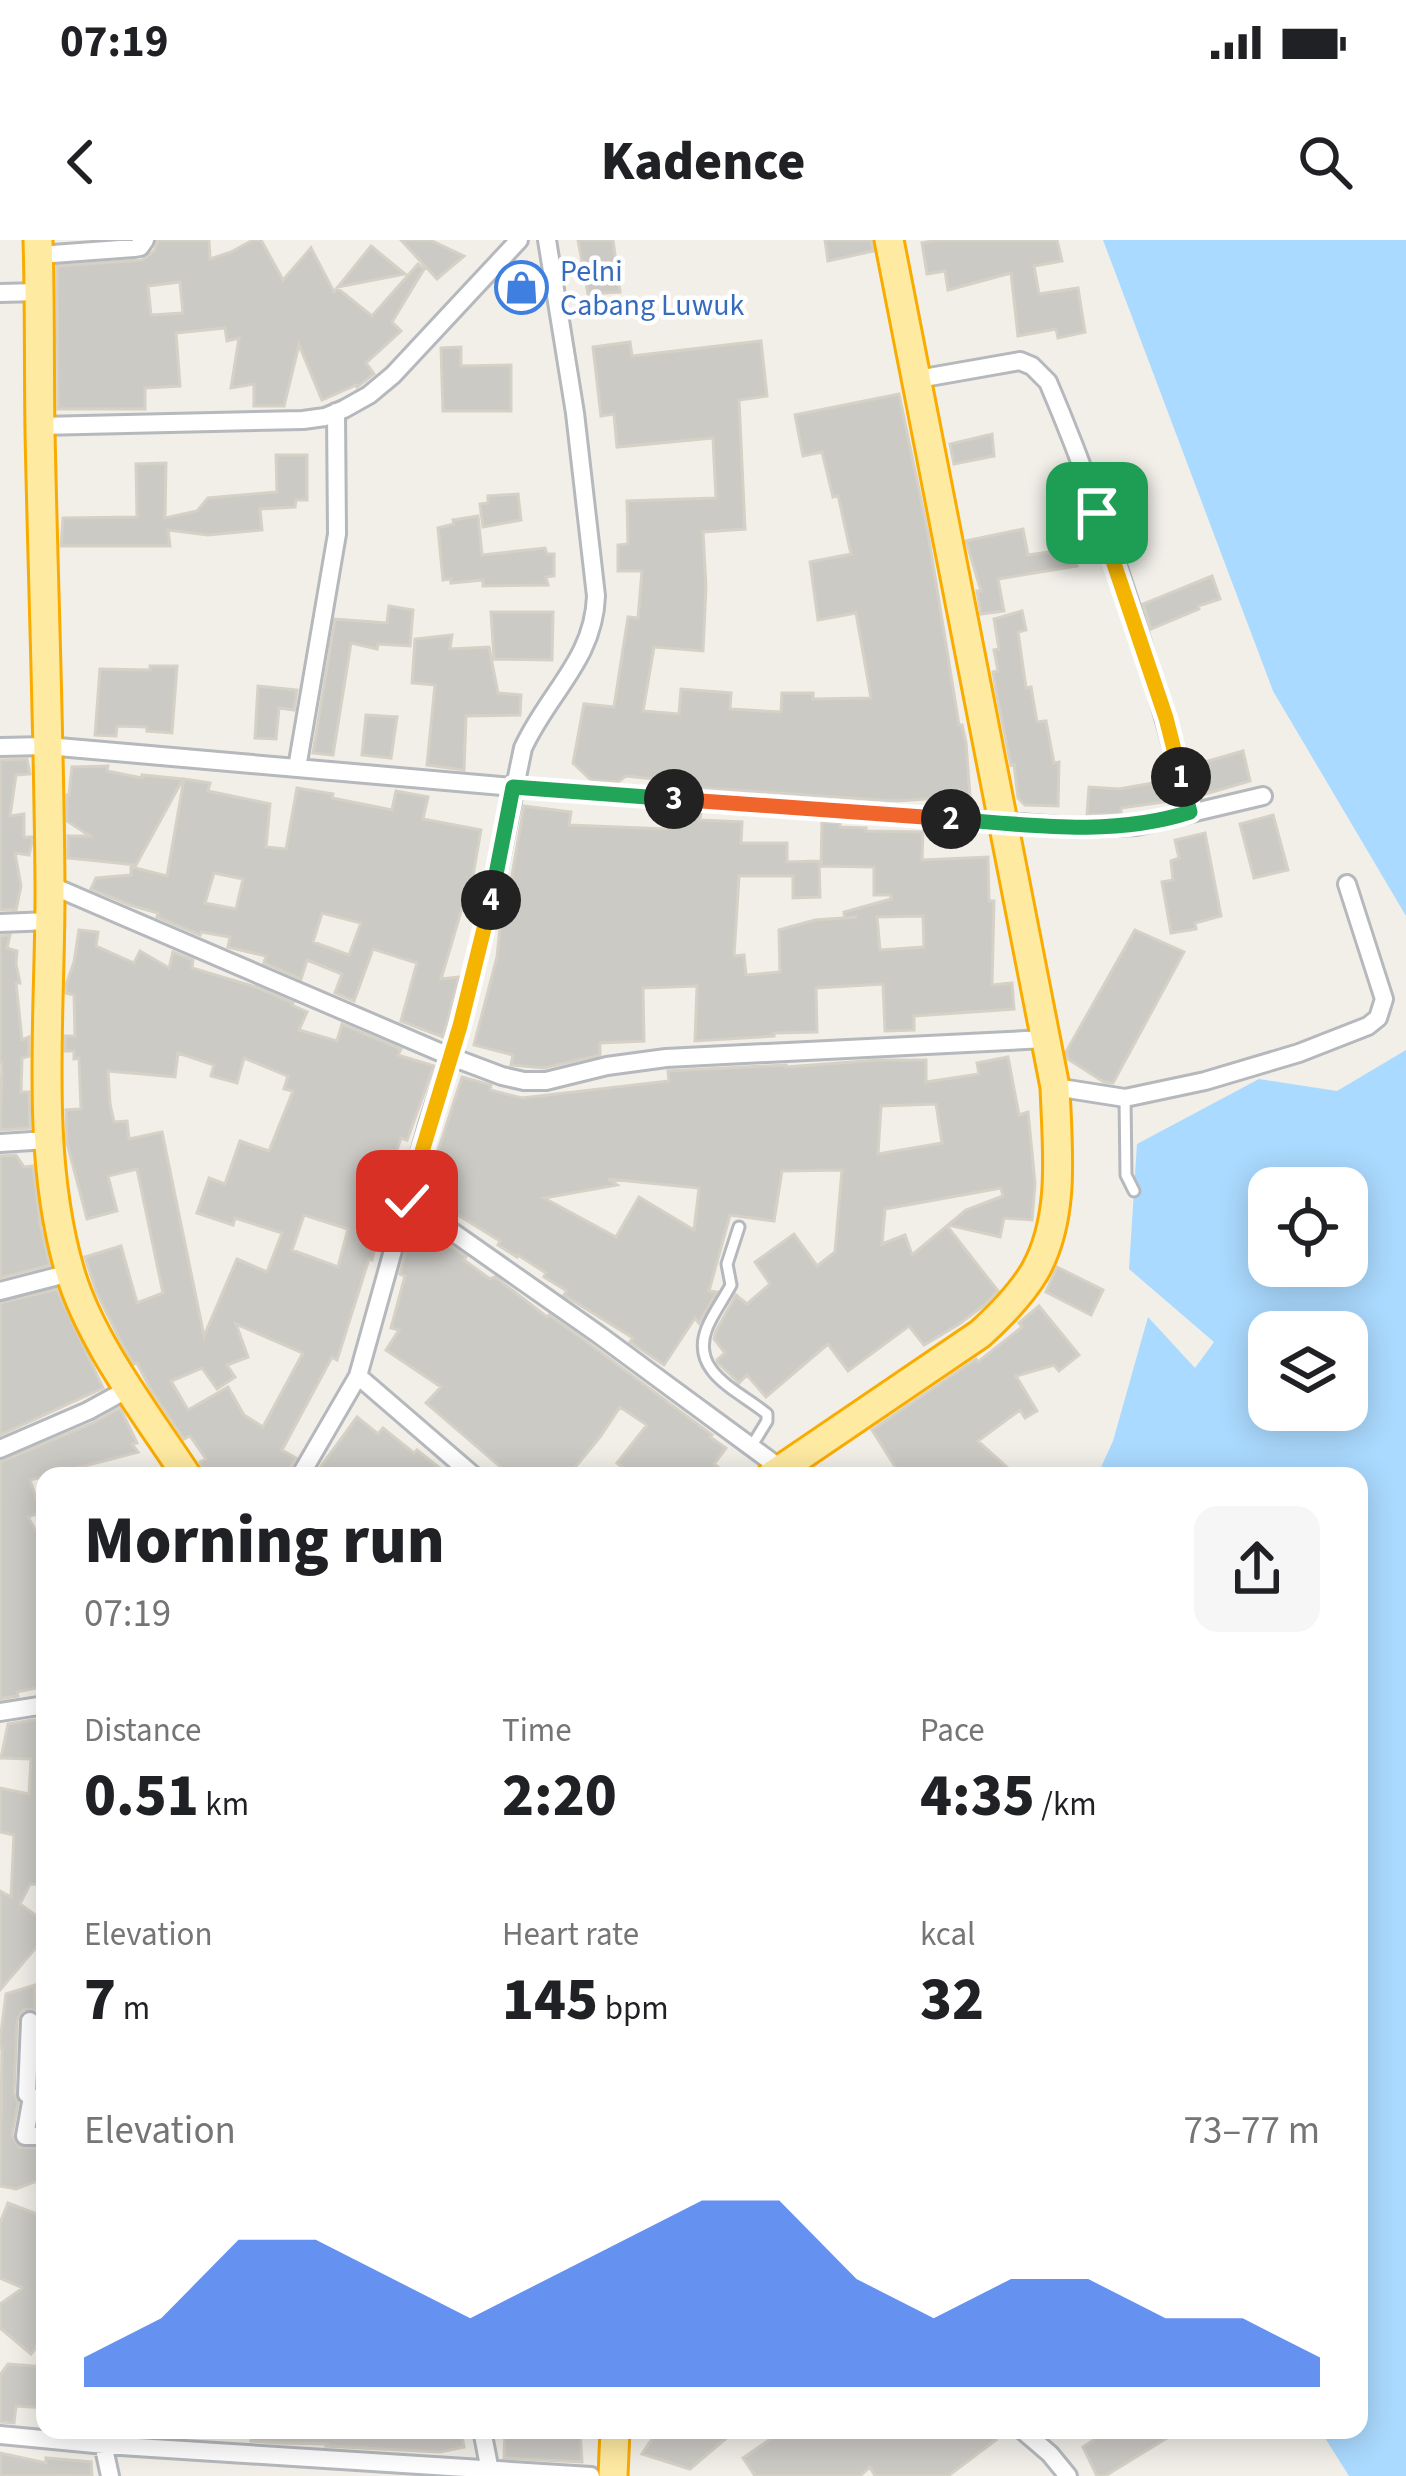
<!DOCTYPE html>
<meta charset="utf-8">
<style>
:root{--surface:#fff;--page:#f6f6f6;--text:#202124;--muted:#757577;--accent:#2563eb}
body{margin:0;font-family:"Source Sans 3",sans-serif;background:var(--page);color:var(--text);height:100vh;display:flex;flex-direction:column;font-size:45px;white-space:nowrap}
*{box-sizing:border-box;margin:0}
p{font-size:39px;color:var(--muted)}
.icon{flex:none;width:66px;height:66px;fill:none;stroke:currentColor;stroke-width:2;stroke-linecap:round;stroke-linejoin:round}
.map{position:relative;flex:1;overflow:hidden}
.side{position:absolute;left:36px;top:1227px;width:1332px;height:972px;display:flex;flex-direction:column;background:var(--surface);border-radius:24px;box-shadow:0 6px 30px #0003}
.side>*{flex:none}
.buttons{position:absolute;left:1248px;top:927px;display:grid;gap:24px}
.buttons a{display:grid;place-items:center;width:120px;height:120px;border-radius:24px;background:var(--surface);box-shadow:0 6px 30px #0003;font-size:60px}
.pin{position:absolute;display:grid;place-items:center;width:102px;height:102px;color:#fff;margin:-51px;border-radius:24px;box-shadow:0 6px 18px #0006}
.km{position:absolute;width:60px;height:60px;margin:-30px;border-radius:50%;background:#222;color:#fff;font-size:33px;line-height:60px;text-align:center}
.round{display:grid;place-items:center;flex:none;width:126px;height:126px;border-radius:24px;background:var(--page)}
.summary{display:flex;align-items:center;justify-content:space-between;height:204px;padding:0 48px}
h1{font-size:66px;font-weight:800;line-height:90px}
.figures{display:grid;grid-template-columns:repeat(3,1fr);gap:18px;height:204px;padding:12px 48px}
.figures div{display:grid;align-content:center}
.figures b{font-size:60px;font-weight:800}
.figures small{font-size:33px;font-weight:400}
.figures p{font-size:33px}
.chart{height:336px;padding:24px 48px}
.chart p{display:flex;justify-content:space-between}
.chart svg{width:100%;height:216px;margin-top:12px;fill:var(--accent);opacity:.7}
.status{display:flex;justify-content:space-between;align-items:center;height:84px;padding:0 60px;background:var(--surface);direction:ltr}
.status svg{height:33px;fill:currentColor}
header{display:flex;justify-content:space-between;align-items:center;height:156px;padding:0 48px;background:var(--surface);font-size:54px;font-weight:800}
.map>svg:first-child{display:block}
</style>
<div class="status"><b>07:19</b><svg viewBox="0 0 49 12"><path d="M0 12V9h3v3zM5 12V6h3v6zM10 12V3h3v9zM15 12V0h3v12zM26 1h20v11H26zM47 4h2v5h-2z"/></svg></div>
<header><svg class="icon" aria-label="back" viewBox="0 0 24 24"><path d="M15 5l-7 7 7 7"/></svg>Kadence<svg class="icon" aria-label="search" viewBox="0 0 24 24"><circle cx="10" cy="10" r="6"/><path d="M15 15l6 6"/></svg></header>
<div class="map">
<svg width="1406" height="2236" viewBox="0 0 1406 2236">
<rect width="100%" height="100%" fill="#f1efe8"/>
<path fill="#aadaff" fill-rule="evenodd" d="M1103 0H1406V676L1273 451Z
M1406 810V2236H1349L1320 2190H1359V1236H1097L1113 1201 1148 1077 1195 1128 1214 1102 1129 1029 1137 904 1259 839 1337 851ZM1269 948H1347V1026H1269ZM1269 1092H1347V1170H1269Z"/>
<path fill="#cccac5" stroke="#d6d1c6" stroke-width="3" fill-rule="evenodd" d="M158 0H209L210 19 231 12 253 0H261L283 40 311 8 334 52 337 48 372 76 418 24 424 29 392 82 401 91 366 123 374 134 357 147 356 145 322 160 299 105 284 166H254V144L231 148 239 98 227 101 225 88 176 93 180 146 145 148V169H58L57 26 142 20 154 11ZM180 42 183 73 151 75 148 46Z
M401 0H430L464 16 437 39Z
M578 0H613L620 52 588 54Z
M825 0H871L873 11 828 21Z
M937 0H1057L1062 21 1034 26 1039 54 1078 48 1085 92 1058 98 1056 89 1018 96 1011 33 948 50 945 31 927 34 922 3Z
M371 6 405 34 338 47Z
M761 101 767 156 739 160 745 289 703 292 706 347 703 411 654 407 643 471 679 474 681 449 731 453 730 469 781 472 782 453H813V459L871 458 856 373 818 380 810 322 851 314 838 255 833 257 822 212 803 216 795 175 899 154 928 293 959 485H962L966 503 970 556 896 561 673 546V541L626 536 618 542 591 540 573 523 584 464 614 467 628 377 638 378 642 331H618V305L628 304 627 261 716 258 713 198 617 207 614 174 601 176 593 107 630 102 632 116Z
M461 107V126L511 125V171H443L441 108Z
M992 194 994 216 954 224 950 204Z
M276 215H307V260H296L295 267 260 269 262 290 208 295 168 290 170 306H61L63 278 137 277 136 224 166 223 165 278 197 271 208 258 277 252Z
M518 254 521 280 483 287 480 264 488 263V256Z
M478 276 482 315 545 308 547 314H554V336L546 337 548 345 483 346V340L451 343V339L443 340 438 288 454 284 453 280Z
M1023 289 1028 315 1076 308 1077 326 998 339 1004 371 981 374 977 351H981L966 301Z
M1212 336 1220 359 1198 366 1199 369 1151 389 1143 364Z
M389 366 413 370 410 406 378 404 377 409 351 403 333 515 313 513 335 379 387 383Z
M1022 371 1026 390 1018 392 1026 448 1031 447 1037 482 1046 481 1054 523 1059 522 1058 566 1025 565 1018 558 1014 524 1011 525 996 451 993 432 998 431 994 410 999 409 994 379Z
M491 372H553L552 420 494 419Z
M452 395 450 409 489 407 498 453 521 455 520 475 466 476 464 530 427 525 435 445 412 443 415 399Z
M150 426H177L172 493 147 491V487L117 486 116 496 95 495 100 429 150 430Z
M258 446 297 450 294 470 279 468 276 499 255 498Z
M366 475 397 477 391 518 362 515Z
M1243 511 1250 541 1199 556 1191 526Z
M27 519 30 534 16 535 10 576 24 574V597H32V602L29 615 15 613 21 646 16 670H0V520Z
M108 526 107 531 142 538V535L183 539 136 625 68 618V596H90L67 581V555H69L72 527Z
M184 539 210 543 208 551 270 564 266 607 286 609 297 548 333 554 332 558 392 570 396 551 428 557 423 579 481 590 469 658H465L441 739 459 737 443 797 401 781 417 723 373 709 354 761 335 753 342 734 307 720 301 739 264 723 266 716 228 707 230 697 201 692 200 695 157 677 158 673 130 665 91 649 96 638 131 635V627L167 636ZM214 633 243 639 236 669 205 663ZM322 673 361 683 349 715 313 702Z
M1164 541V562L1121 568V574L1087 575 1089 547 1119 549Z
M524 566 571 572 569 585 666 589 668 573 671 571 701 573 700 580 742 582 741 603H787V622L819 621 820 657 793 658V636H739L734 716 744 715 746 735 780 732 779 690 815 680 857 677 845 678 844 672 891 659V655H874V627L821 626 822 582 840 583V587L866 588V591L923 592 922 620 988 617 989 661H994L992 745 1012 743 1014 769 914 776V790L885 791 883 744 816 748 817 792 774 793V796L695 801 697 746 643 748 644 801 600 803V815L544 828 511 825 513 815 474 805 497 717 501 678 503 670H506ZM923 676 924 707 880 710 877 677Z
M1273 575 1288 630 1254 638 1240 584Z
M1205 593 1221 676 1195 683 1196 689 1171 693 1162 642 1173 640 1171 621 1179 618 1175 600Z
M79 690 98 692 96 706 134 723 140 711 169 728 173 712 193 720 192 728 256 747 293 763 292 765 307 772 299 790 337 801 342 784 401 809 398 815 434 826 407 900 401 898 388 937 390 938 373 999 377 1000 372 1020 369 1019 337 1120 332 1117 282 1210 296 1218 285 1236H205L200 1222 206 1219 190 1196 184 1199 151 1150 137 1123 134 1124 121 1102 96 1051 85 1017 121 1006 137 1063 163 1053 137 929 108 936 117 971 87 979 67 903 66 870 81 869 79 818 74 819V811H65V796H75L74 755 66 753V745L74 722ZM178 813 214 825 211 836 237 843 244 818 288 836 284 849 293 851 269 911 240 901 225 944 209 938 197 973 233 985 235 978 282 993 267 1032 237 1019 204 1096 162 892 129 899 127 881 114 882 110 864 108 831 175 837ZM304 975 348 989 338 1027 292 1010ZM236 1084 303 1113 263 1187 244 1175 228 1147 188 1170 171 1141 202 1128 217 1149 235 1137 227 1125 248 1117Z
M1135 690 1184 712 1113 843 1104 842 1068 819 1066 812Z
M10 695 7 708 17 711 16 724 20 743H16L22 800 29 797V816L22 818 21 852H29L30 888 0 890 2 823H0V696Z
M1008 817 1019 875 1028 872 1035 943 1032 980 1004 978 1000 997 948 985 966 970 1003 956 1001 948 885 969 882 1004 905 995 912 1015 947 986 998 1051 983 1066 959 1084 924 1105 909 1086 848 1131 828 1104 766 1157 747 1135 739 1143 718 1123 717 1120 725 1113 714 1099 716 1091 736 1055 747 1064 770 1044 755 1022 794 994 817 1026 835 1012 842 930 782 931 774 981 730 975 709 1051 717 1052 699 1083 695 1078 664 1125 630 1102 633 1098 564 1055 567 1051 544 1037 546 1033 518 1015 517 1017 498 1005 500 1001 424 954 462 837 491 845 490 850 522 858 669 841 668 831 786 825V827L879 820H926V842L979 834 977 823ZM936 864 942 903 878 914 881 866ZM608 939 699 948 694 990 639 957 616 997 544 958 617 945Z
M16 915 24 927 33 926 41 988 50 1025 0 1038V916Z
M417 982 466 1017 464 1020 490 1039 495 1037 547 1077 549 1075 587 1102 712 1195 710 1197 726 1208 714 1224 730 1236H633L617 1223 647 1185 620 1167 600 1197 568 1236H511L426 1163 441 1147 386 1110 399 1090 391 1088 405 1036 400 1034 412 989Z
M1057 1027 1103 1050 1091 1075 1046 1052Z
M57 1049 103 1148 0 1195V1063Z
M1039 1066 1079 1115 1059 1131 1054 1125 1016 1136 1037 1171 1025 1178 1020 1170 978 1201 1017 1236H901L872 1190 976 1119 978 1122 1022 1087 1019 1083Z
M120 1168 137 1203 132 1204 138 1212 30 1240 41 1272 28 1277 45 1307V1446L17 1452 18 1456 0 1459V1222L93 1183Z
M357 1177 378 1194 383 1188 414 1213 417 1210 450 1236H330L319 1229Z
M45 1478V1645L30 1644 20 1664 45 1682V1697L0 1750V1651L11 1657 14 1595 0 1592V1548L29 1554 31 1519 1 1518 8 1484Z
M35 1745V1769L23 1770 17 1780 14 1853 18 1863 12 1895 19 1907 45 1909V1938L16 1949 0 1946 2 1808H0V1801L6 1754Z
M8 1963 45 1977V2095L31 2114 0 2088V2064L23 2048 0 2038V1983Z
M8 2124 45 2127V2168L16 2166 14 2183 0 2182V2135Z
M252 2190H415L438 2194 461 2190 464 2207 440 2212 326 2206 327 2204 281 2203 251 2201Z
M505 2190H580L582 2222 504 2218Z
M658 2190H736L690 2229 642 2214Z
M771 2190H983L996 2200 948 2236H875L870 2227 860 2236H755L743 2218 775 2196Z
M1109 2190H1180L1105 2236H1097L1083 2207Z
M0 2213 46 2223V2218L91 2222 92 2236H0Z"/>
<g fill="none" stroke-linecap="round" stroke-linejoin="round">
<defs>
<path id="service" d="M1125 858 1126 935 1134 951
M739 987 727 1024 731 1045C723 1060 713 1073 707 1088 689 1133 740 1151 767 1174V1181L751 1207"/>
<path id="minor" d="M39 15 134 8 140 7 145 0
M0 53 39 52
M918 139 1020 121 1032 126 1048 142C1107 280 1152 427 1190 572
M40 186 303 180 325 177 344 169 369 155 393 135 519 0
M0 507 47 506 513 547 1089 588 1136 586 1263 556
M297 528 337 294 336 172
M50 645 449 816 502 836 524 841H546L607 826 666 818 1046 799
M0 683 50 681
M1055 847 1125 858 1205 841 1299 813 1368 786 1378 778 1384 759 1347 644
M0 903 48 900
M407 960 598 1094 780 1228
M0 1051 70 1033
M358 1136 474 1236
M0 1209 88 1171 130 1148
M300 1236 358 1136 428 885 460 786 489 672 523 508C548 453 594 419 596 356L575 173 547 0
M0 1472 45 1465
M30 1781 27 1854 32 1857 25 1896H45
M100 2190 110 2236
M482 2190 490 2231
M1022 2190 1050 2214 1068 2236
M0 2195 105 2205 591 2236"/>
<path id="trunk" d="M38 0C40 63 39 127 40 191 43 342 49 493 50 644 51 770 34 910 70 1032 90 1101 147 1175 187 1236
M771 1236 980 1094C1001 1075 1021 1055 1035 1031 1066 976 1057 906 1055 847L889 0
M613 2236 615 2190"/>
</defs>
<use href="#service" stroke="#b5b8bc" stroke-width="15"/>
<use href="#minor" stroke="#b5b8bc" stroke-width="22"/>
<use href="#trunk" stroke="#f9ab00" stroke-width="33"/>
<use href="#service" stroke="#fff" stroke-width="9"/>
<use href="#minor" stroke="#fff" stroke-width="16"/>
<use href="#trunk" stroke="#feeaa1" stroke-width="27"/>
</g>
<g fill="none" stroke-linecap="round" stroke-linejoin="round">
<defs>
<path id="split-1" d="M1097 273 1166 478 1181 537"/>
<path id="split-2" d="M951 579C1030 585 1113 597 1190 572L1181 537"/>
<path id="split-3" d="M674 559 951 579"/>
<path id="split-4" d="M491 660 513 547 674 559"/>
<path id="split-5" d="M407 961 460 786 491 660"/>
</defs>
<use href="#split-1" stroke="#fff" stroke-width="24"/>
<use href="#split-2" stroke="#fff" stroke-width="24"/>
<use href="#split-3" stroke="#fff" stroke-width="24"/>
<use href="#split-4" stroke="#fff" stroke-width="24"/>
<use href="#split-5" stroke="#fff" stroke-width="24"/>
<use href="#split-1" stroke="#f5b400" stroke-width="15"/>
<use href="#split-2" stroke="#22a559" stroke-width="15"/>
<use href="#split-3" stroke="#f0652b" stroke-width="15"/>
<use href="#split-4" stroke="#22a559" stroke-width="15"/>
<use href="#split-5" stroke="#f5b400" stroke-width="15"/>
</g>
<defs>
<symbol id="shop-ring" viewBox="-11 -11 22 22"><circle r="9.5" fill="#fff" stroke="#3f7fe0" stroke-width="1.5"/><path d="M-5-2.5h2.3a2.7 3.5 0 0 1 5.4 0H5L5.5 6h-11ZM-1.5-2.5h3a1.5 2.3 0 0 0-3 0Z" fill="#3f7fe0"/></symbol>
</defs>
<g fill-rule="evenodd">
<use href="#shop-ring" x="492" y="18" width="59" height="59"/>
</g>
<g text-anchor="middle" stroke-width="9" stroke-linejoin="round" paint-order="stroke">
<g font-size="30" fill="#366cbe" stroke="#fff" text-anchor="start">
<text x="560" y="41">Pelni<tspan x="560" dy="34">Cabang Luwuk</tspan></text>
</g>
</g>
</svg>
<div class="buttons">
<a><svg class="icon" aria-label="locate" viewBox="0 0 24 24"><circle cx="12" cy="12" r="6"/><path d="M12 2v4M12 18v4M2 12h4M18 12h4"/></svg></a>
<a><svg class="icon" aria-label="layers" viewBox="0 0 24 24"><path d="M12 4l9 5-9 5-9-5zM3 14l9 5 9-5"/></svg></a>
</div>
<div class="pin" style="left:1097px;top:273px;background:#1e9e55"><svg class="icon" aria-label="arrive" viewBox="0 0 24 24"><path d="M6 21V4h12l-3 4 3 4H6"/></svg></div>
<div class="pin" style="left:407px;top:961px;background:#d93025"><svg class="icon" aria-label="check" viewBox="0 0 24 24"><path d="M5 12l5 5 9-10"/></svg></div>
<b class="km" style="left:1181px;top:537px">1</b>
<b class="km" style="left:951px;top:579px">2</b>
<b class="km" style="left:674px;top:559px">3</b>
<b class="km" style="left:491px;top:660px">4</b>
<section class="side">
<div class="summary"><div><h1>Morning run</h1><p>07:19</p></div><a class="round"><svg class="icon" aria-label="share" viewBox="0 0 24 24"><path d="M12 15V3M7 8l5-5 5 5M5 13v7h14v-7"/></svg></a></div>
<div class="figures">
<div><p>Distance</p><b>0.51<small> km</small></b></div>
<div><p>Time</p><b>2:20</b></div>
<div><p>Pace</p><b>4:35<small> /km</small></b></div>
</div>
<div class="figures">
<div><p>Elevation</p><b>7<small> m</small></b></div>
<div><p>Heart rate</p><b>145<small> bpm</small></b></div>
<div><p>kcal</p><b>32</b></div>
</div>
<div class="chart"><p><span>Elevation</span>73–77 m</p>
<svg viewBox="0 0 160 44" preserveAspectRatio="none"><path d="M0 44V38L10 30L20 14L30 14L40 22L50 30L60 22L70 14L80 6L90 6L100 22L110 30L120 22L130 22L140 30L150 30L160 38V44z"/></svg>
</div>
</section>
</div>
